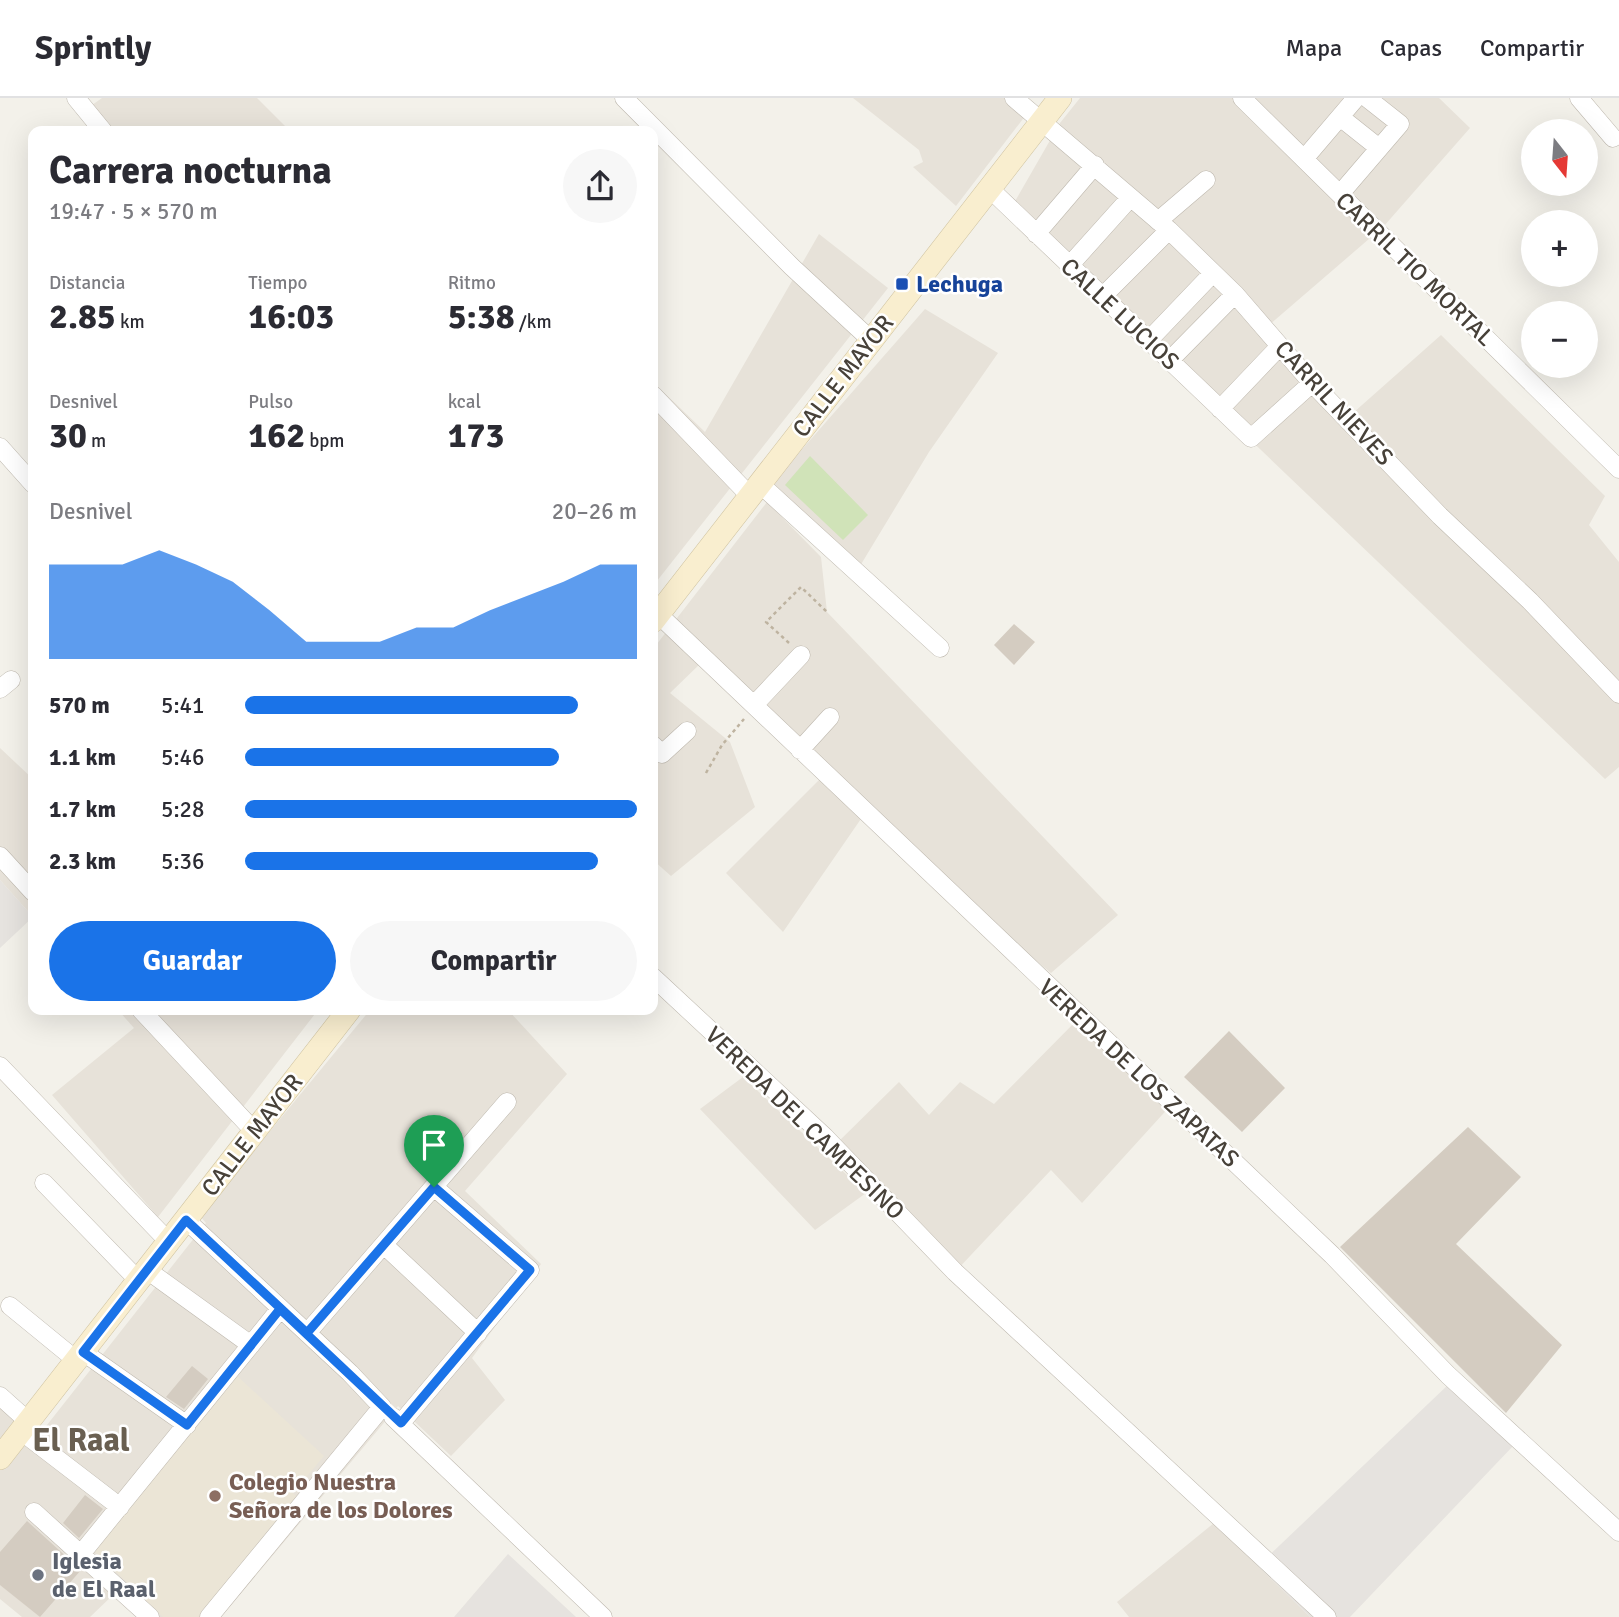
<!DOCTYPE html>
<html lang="es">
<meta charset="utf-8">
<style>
:root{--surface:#fff;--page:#f7f7f7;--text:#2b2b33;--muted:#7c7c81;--line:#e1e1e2;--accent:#1a73e8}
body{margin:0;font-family:Signika,sans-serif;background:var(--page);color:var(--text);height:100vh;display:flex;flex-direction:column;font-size:26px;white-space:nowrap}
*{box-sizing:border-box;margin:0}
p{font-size:23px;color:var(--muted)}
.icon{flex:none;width:38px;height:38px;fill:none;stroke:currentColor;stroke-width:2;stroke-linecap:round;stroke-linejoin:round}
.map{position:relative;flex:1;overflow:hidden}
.details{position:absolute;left:28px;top:28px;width:630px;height:889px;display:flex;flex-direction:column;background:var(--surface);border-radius:14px;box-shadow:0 7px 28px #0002}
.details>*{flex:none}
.needle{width:46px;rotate:163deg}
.fabs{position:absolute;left:1521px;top:21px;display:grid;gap:14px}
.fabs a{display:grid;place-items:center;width:77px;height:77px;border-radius:50%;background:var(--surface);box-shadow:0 7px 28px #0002;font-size:35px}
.pin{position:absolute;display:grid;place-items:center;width:60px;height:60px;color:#fff;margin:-72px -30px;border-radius:50% 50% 50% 0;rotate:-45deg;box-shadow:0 0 7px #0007}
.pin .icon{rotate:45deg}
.round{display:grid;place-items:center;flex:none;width:74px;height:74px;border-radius:37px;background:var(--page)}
.overview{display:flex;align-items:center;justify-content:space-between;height:119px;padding:0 21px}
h1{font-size:38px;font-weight:700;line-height:52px}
.figures{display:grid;grid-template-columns:repeat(3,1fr);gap:10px;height:119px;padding:7px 21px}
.figures div{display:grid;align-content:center}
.figures b{font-size:35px;font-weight:700}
.figures small{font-size:19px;font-weight:400}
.figures p{font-size:19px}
.chart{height:196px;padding:14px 21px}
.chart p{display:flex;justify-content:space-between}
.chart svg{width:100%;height:126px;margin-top:7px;fill:var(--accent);opacity:.7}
.action{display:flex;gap:14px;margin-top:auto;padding:14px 21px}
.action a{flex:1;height:80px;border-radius:42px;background:var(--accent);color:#fff;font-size:28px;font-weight:700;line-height:80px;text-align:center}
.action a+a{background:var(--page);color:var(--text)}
ul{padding:0 21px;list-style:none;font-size:23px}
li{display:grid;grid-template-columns:112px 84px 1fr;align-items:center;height:52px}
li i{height:18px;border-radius:9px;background:var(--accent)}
header{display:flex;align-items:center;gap:42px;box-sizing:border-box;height:98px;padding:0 35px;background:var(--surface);border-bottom:2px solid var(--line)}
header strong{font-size:33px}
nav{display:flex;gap:38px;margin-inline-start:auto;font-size:24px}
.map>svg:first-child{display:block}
</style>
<header>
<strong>Sprintly</strong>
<nav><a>Mapa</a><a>Capas</a><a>Compartir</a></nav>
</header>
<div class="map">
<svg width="1619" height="1519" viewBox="0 0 1619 1519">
<rect width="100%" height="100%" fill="#f3f1ea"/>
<path fill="#e7e2d9" d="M102 0H257L290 33H103L85 12Z
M853 0H1014L1029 13 956 108 913 69 923 64 919 52Z
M1080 0H1439L1470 30 1384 128 1268 228 1353 315 1441 237 1605 398 1589 427 1619 464V669L1605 681 1010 112 1060 25Z
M819 136 888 190 653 488V284L705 334Z
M925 211 998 255 929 354 860 468 769 389Z
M767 404 821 459 827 514 1118 817 1051 875 905 754 865 715 783 834 726 775 825 676 702 564 670 595 730 644 755 709 671 778 653 762V551Z
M0 650 33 681V819L0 782Z
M118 912H318L158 1119 52 997 134 930Z
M370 912H508L567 976 465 1093 541 1166 472 1260 505 1302 451 1358 398 1308 221 1519H138L115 1495 90 1519H22L0 1501V1308L36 1341 206 1125 200 1118Z
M1080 919 1172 1006 1082 1105 1051 1072 955 1174 834 1048 899 984 929 1017 960 984 994 1006Z
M743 979 866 1095 815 1132 700 1011Z
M1214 1425 1310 1519H1129L1117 1504Z"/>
<path fill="#e6e3df" d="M0 782 33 819 0 850Z
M1450 1285 1514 1347 1350 1519H1310L1258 1468Z
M508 1456 576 1519H454Z"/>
<path fill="#ebe5d6" d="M236 1277 324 1358 293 1395 298 1400 200 1519H163L91 1450Z"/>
<path fill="#d0e3b8" d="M810 358 868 417 843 442 785 387Z"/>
<path fill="#d4ccc1" d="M1014 526 1035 544 1014 567 994 547Z
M1229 933 1285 990 1242 1034 1184 979Z
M1468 1029 1521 1079 1456 1146 1562 1247 1506 1315 1340 1149Z
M192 1268 208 1281 184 1311 166 1299Z
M85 1397 103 1411 79 1440 63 1425Z
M27 1423 81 1472 40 1519 0 1487V1454Z"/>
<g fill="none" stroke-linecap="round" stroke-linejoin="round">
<defs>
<path id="street" d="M76 0 103 33
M624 0 792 169 871 242
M1014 0 1169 132 1235 196 1312 285 1440 418 1530 503 1619 596
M1242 0 1619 371
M1579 0 1613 40
M1340 19 1379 50
M1304 61 1356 0
M990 91 1251 340 1312 285
M1340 96 1400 26 1367 0
M1158 123 1206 82
M1036 136 1095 67
M1069 168 1130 100
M1102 199 1169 132
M1148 243 1213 175
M1169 263 1235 196
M653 297 750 398
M1220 311 1280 248
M0 349 33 386
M760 386 940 550
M658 516 1332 1157 1448 1277 1619 1434
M0 591 11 582
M754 607 801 557
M653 647 662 656 687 633
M800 652 830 619
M0 758 33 794
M653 879 825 1039 955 1174 1327 1519
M141 912 255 1034
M0 968 169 1144
M44 1085 139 1183
M186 1122 350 1275 382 1309 209 1519
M384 1147 478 1235
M147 1172 251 1247
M10 1208 76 1262
M307 1235 507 1004
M83 1254 187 1327
M0 1298 29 1324
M393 1319 603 1519
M401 1325 530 1172 434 1089
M21 1333 120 1409
M34 1414 150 1519
M81 1456 280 1211"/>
<path id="secondary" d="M653 523 1060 0
M0 1360 349 912"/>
</defs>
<use href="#street" stroke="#beb8ae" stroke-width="19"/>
<use href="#secondary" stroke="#cec19f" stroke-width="24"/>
<path stroke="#beb3a0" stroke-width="2.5" stroke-dasharray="3.5 3.5" stroke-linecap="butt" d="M789 545 766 524 801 489 827 514
M706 675 722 647 744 621"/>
<use href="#street" stroke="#fff" stroke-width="18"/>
<use href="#secondary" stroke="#f9eecf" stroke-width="23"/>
</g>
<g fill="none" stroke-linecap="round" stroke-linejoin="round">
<defs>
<path id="route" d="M434 1089 307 1235 186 1122 83 1254 187 1327 280 1211 401 1325 530 1172 434 1089"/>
</defs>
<use href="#route" stroke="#fff" stroke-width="14"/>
<use href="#route" stroke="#1a73e8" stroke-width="9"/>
</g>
<rect fill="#1a4fb4" stroke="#fff" stroke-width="2.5" x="895" y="179" width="14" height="14" rx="3.5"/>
<circle fill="#8d6e63" stroke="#fff" stroke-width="2.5" cx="215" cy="1398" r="7"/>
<circle fill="#6b7280" stroke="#fff" stroke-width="2.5" cx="38" cy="1477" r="7"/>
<g text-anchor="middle" stroke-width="5" stroke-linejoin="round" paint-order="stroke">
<g font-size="24" fill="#474139" stroke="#fff">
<text transform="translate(1415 171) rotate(44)" y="8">CARRIL TIO MORTAL</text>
<text transform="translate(1120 216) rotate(43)" y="8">CALLE LUCIOS</text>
<text transform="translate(843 278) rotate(-52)" y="8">CALLE MAYOR</text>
<text transform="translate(1334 305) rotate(47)" y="8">CARRIL NIEVES</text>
<text transform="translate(1139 975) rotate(43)" y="8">VEREDA DE LOS ZAPATAS</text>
<text transform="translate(805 1025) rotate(44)" y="8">VEREDA DEL CAMPESINO</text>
<text transform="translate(252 1037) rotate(-52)" y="8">CALLE MAYOR</text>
</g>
<g font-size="24" font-weight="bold" fill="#164399" stroke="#fff" text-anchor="start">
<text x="916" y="194">Lechuga</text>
</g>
<g font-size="24" font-weight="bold" fill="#785e54" stroke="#fff" text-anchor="start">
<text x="229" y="1392">Colegio Nuestra<tspan x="229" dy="28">Señora de los Dolores</tspan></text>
</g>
<g font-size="24" font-weight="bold" fill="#5b616d" stroke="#fff" text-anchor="start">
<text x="52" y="1471">Iglesia<tspan x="52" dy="28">de El Raal</tspan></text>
</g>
<g font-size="32" font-weight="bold" fill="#695f51" stroke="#fff">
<text x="81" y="1353">El Raal</text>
</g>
</g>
</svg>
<div class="fabs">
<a><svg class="needle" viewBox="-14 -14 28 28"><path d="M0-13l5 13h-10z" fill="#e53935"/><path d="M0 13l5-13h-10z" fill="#7c7c81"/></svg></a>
<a>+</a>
<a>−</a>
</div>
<div class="pin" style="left:434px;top:1089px;background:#1e9e55"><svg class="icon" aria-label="arrive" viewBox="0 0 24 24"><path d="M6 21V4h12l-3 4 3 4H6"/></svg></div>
<section class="details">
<div class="overview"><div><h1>Carrera nocturna</h1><p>19:47 · 5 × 570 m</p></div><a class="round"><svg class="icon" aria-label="share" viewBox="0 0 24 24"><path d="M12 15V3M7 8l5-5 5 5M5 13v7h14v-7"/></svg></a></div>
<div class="figures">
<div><p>Distancia</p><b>2.85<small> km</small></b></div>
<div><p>Tiempo</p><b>16:03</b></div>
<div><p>Ritmo</p><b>5:38<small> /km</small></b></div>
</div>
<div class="figures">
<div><p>Desnivel</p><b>30<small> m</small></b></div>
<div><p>Pulso</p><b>162<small> bpm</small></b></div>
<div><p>kcal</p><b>173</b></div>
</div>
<div class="chart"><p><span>Desnivel</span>20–26 m</p>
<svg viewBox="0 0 160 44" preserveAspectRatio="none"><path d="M0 44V11L10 11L20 11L30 6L40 11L50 17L60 27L70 38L80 38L90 38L100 33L110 33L120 27L130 22L140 17L150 11L160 11V44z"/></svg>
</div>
<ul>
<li><b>570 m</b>5:41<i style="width:85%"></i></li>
<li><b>1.1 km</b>5:46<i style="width:80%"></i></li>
<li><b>1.7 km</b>5:28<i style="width:100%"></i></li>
<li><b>2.3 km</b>5:36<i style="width:90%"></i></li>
</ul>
<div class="action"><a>Guardar</a><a>Compartir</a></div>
</section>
</div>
